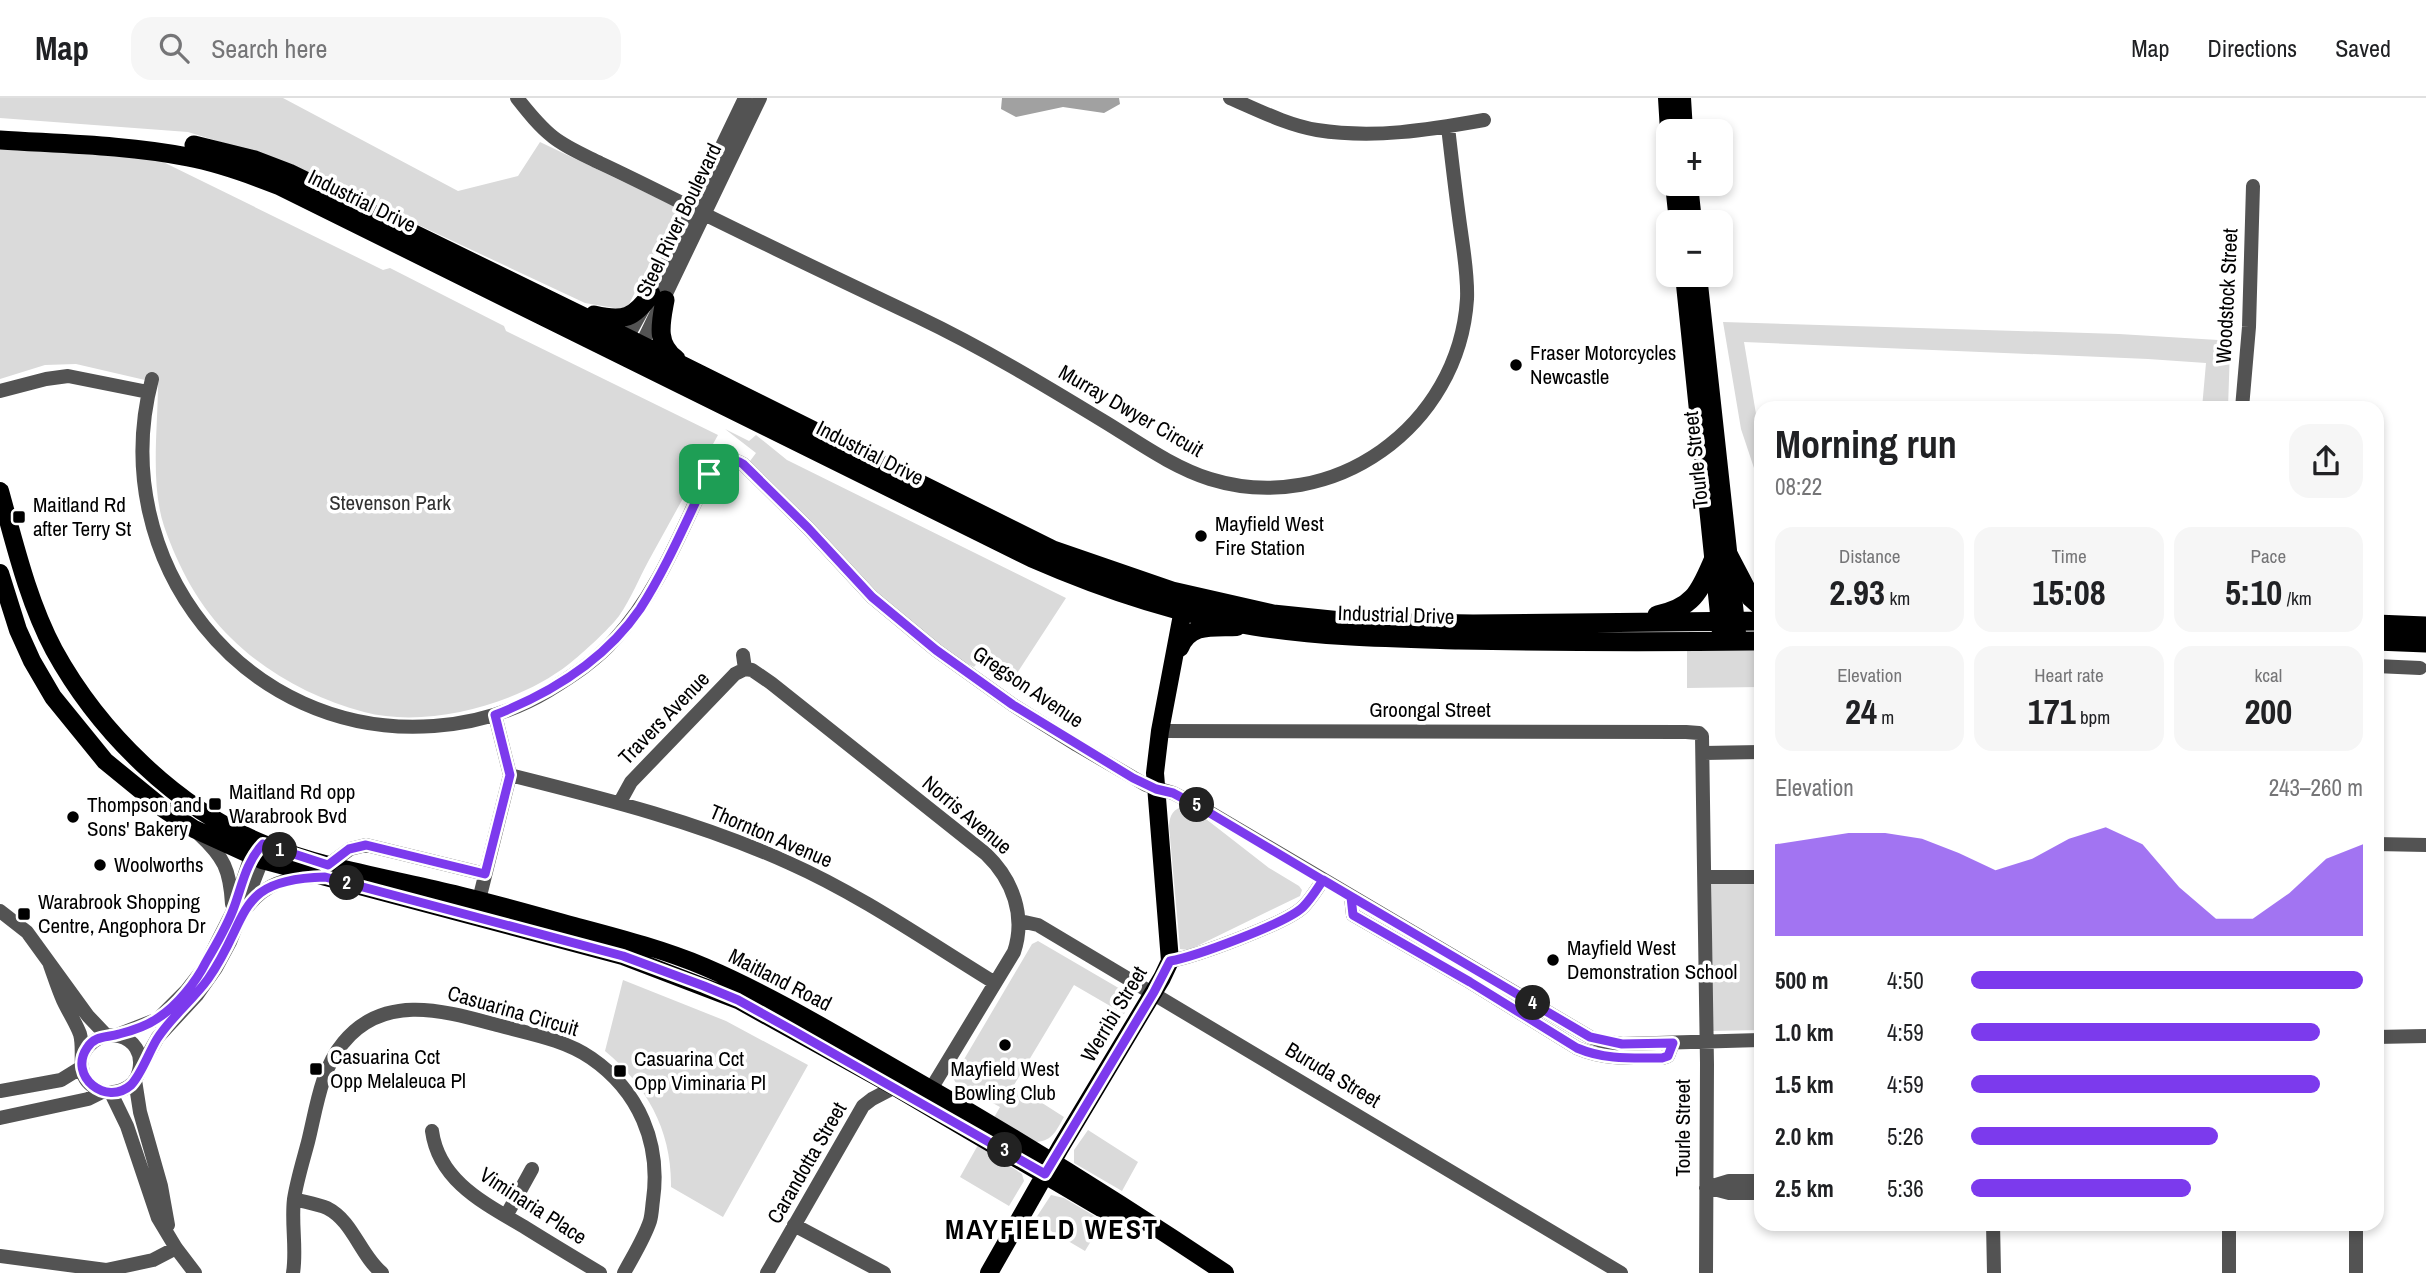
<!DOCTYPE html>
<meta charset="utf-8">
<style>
:root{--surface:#fff;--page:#f6f6f6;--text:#202124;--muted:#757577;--line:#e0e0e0;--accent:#7c3aed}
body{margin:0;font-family:"Archivo Narrow",sans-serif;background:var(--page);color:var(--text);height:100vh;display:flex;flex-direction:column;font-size:26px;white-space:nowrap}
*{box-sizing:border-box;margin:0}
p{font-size:23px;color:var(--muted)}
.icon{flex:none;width:38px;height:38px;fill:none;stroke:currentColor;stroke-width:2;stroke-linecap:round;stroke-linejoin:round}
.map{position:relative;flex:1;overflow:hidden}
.details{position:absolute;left:1754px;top:303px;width:630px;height:830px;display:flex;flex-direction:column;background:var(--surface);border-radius:21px;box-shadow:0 4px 10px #0003}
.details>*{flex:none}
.buttons{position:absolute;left:1656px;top:21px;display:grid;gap:14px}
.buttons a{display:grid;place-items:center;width:77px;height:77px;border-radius:14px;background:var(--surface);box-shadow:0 4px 10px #0003;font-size:35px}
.pin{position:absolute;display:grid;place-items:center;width:60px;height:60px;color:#fff;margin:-30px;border-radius:14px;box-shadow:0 4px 10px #0006}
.km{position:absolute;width:35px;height:35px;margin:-18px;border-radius:50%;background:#222;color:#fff;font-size:19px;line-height:35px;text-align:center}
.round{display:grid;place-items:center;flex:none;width:74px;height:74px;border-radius:21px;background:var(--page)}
.overview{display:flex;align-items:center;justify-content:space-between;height:119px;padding:0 21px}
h1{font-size:38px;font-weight:700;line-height:52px}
.figures{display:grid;grid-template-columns:repeat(3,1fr);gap:10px;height:119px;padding:7px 21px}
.figures div{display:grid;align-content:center;border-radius:18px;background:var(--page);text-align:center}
.figures b{font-size:35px;font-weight:700}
.figures small{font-size:19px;font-weight:400}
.figures p{font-size:19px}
.chart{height:196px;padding:14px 21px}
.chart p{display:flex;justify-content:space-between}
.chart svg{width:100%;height:126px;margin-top:7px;fill:var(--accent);opacity:.7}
ul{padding:0 21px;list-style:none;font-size:23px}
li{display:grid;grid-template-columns:112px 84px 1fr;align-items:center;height:52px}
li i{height:18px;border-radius:9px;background:var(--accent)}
header{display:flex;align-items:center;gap:42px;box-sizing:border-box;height:98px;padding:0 35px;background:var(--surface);border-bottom:2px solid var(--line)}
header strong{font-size:33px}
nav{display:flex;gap:38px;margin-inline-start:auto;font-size:24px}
.search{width:490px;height:63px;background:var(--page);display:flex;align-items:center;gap:18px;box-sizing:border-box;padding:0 24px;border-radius:21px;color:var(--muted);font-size:26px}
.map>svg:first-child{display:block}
</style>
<header>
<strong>Map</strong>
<div class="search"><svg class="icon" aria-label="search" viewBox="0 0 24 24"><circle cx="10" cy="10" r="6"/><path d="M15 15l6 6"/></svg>Search here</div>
<nav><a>Map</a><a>Directions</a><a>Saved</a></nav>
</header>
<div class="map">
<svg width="2426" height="1175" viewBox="0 0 2426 1175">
<rect width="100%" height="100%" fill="#fff"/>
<path fill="#dadada" d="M0 0H283L458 93 518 78 540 44 678 110 626 212 585 205 282 63 188 34 0 20Z
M0 50 157 61 383 172 390 170 504 228 506 233 718 337C695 379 672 420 649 462 639 480 631 501 619 518 609 531 582 556 569 566 518 606 428 631 364 614 315 601 267 576 231 540 200 510 178 469 164 428 150 386 158 329 158 285L76 266 45 267 0 281Z
M1723 224 2119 236 2218 242 2230 251 2228 310H2202L2206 265 2148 261 1744 244 1760 340V388L1741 331Z
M725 331 749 343 756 337 787 362 1066 500 1012 583 981 561 974 569 934 549 900 528 814 447 764 392 747 367 756 355Z
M1687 553H1760V589L1687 590Z
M1185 708 1197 714 1269 770 1299 788 1302 792 1300 798 1189 852 1180 851 1169 728C1170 716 1173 711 1185 708Z
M1760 784V932L1712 933V785Z
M1038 843 1134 899 1124 916 1074 887 1014 987 1064 1019C1055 1035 1051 1045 1031 1044L992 1023 1000 1009 956 985 953 980 1032 846Z
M623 882 726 923 808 967 723 1119 671 1089C672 1033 647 988 605 953Z
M1088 1032 1138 1064 1122 1093 1074 1065V1052Z
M978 1047 1022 1076 1024 1083 1009 1108 960 1079Z
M1051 1097 1064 1100 1103 1123 1085 1153 1034 1123Z"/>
<path fill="#a1a1a1" d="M1002 0H1119L1120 6 1104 15 1063 9 1016 19 1001 11Z"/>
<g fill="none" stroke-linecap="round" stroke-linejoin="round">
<path stroke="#535353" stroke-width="14" d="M517 0C528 14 539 28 553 39 567 50 584 57 600 65 628 78 656 92 684 106 762 145 840 182 918 219 983 250 1044 287 1105 324 1138 344 1172 369 1210 381 1333 419 1459 328 1467 201 1468 179 1464 156 1461 134 1456 99 1452 64 1448 29
M1230 0C1258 12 1287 27 1317 32 1374 41 1428 32 1484 22
M623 247 651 196 745 0
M638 254 760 0
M152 281C104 462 244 642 434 628 475 625 513 614 548 593 572 578 597 562 615 541 658 495 681 432 709 376 718 363 728 357 743 366L808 430 872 499 936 552 1013 607 1077 647 1146 687 1173 695 1204 711 1590 939 1601 943 1622 946 1760 942
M0 293 46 281 68 278 148 294
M2242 310 2249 229 2253 88
M743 557 745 571
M2376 568 2420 570
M745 571 752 572 771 585 986 756C1013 782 1026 818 1014 854L931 991
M1160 633 1686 634 1699 635 1702 638 1707 966 1706 1175
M1704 655 1760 654
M510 677C606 701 699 724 789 765 861 797 928 844 995 885
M620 704 631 684 735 576 745 571
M199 736C224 759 230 772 232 806
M2376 746 2426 747
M328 767 350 751 366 747 485 776
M1705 779H1760
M1351 799 1353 817 1470 884 1577 950C1605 962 1632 960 1662 960L1668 958 1673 945
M248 808C266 786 285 780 313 779
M477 810 510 677 495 617
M0 813 27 834 88 918 106 937
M1020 823 1038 827 1621 1175
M1170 863C1194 859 1287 825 1303 809 1311 801 1317 791 1323 782
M50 867C54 878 58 891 63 902 68 913 76 925 80 936 83 947 81 958 82 969 83 988 104 999 122 992 130 989 137 982 139 973 148 936 97 922 82 959
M117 937 158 921 186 893 204 870 232 815 251 758 257 752
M2376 939 2426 938
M140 971 158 939 197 897 216 870 230 844 262 762V754
M135 982 140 1014 161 1088 168 1127
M0 993 61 982 82 969
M111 995 127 1028 158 1120 176 1150 195 1175
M0 1020 88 1001 102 994
M432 1033C439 1084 486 1106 526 1130 550 1145 575 1160 600 1175
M1706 1090 1729 1083H1760
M1710 1090 1729 1095H1760
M294 1101C305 1104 317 1106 327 1110 353 1123 360 1157 382 1175
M506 1118 532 1071
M1993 1125 1994 1175
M2356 1125V1175
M794 1127 884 1175
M0 1158 106 1172 153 1162 176 1150
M293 1175C297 1151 291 1125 294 1101 297 1082 303 1063 308 1044 316 1012 321 971 343 945 385 893 448 914 501 928 531 936 565 942 591 960 639 993 661 1045 653 1102 652 1109 652 1116 650 1123 644 1141 633 1158 624 1175
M767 1175 863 1008 872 1001 895 989
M2229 1175V1125"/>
<path stroke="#000" stroke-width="18" d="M1667 0 1669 33
M1682 0 1684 33
M1674 86 1678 124
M1689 86 1693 124
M1684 177 1721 535
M1698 177 1737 535
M0 393C15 447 28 503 54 552 99 634 177 711 264 746 321 769 382 779 441 793 486 803 530 816 574 828 619 840 662 851 705 869 768 896 828 932 887 966 1003 1032 1115 1101 1225 1175
M0 475 18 532 32 563 53 599 105 663 165 712 194 731 262 762 623 858 738 902 895 989 1135 1130
M1180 550C1190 525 1213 530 1237 529
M989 1175 1060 1050 1162 880 1170 863 1155 675 1160 633 1185 501"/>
<path stroke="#000" stroke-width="19" d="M0 42C62 46 127 47 188 59 220 65 250 76 280 88L1032 460C1103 491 1177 516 1254 528 1322 539 1390 540 1459 542 1560 544 1660 544 1760 543
M194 47 255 62 289 75 627 240 1053 452 1172 493 1273 516 1351 524 1473 526 1760 523
M665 202C661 224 655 246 676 261
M594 217C624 224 634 220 651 196
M1729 458 1751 500 1760 508
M1657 517C1695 509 1700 492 1714 460
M2376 526 2426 528
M2376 543 2426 545"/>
</g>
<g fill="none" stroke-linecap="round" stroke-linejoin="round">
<defs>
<path id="route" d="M709 376C687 421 667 469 640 511 605 562 551 595 495 617L510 677 485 776 366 747 349 751 328 767 263 746C245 765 242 789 233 812 226 830 216 847 206 864 196 884 177 908 158 920 148 927 131 933 119 936 107 940 95 937 87 950 68 978 106 1009 131 987 141 977 149 954 157 941 171 919 193 902 208 881 251 820 233 781 325 779L623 858 704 888 738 902 792 932 1045 1076 1154 894 1170 863C1194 859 1287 825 1303 809 1311 801 1317 791 1323 782L1590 939 1622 946 1673 945 1668 958 1662 960C1632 960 1605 962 1577 950L1470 884 1353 817 1351 799 1203 711 1173 695 1156 691 1133 680 1013 607 936 552 872 499 808 430 743 366C728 357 718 363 709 376"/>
</defs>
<use href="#route" stroke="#fff" stroke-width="14"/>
<use href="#route" stroke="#7c3aed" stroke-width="9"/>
</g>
<g fill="#000" stroke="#fff" stroke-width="2.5">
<circle cx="1516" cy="267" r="7"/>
<rect x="12" y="412" width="14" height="14" rx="3.5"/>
<circle cx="1201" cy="438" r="7"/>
<rect x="208" y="699" width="14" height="14" rx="3.5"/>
<circle cx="73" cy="719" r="7"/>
<circle cx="100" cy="767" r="7"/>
<rect x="17" y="809" width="14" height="14" rx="3.5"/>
<circle cx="1553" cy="862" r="7"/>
<circle cx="1005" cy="947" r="7"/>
<rect x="309" y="964" width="14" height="14" rx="3.5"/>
<rect x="613" y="966" width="14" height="14" rx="3.5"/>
</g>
<g text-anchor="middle" stroke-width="7" stroke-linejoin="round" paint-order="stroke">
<g font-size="21" fill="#000" stroke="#fff">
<text transform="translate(362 103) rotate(26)" y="7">Industrial Drive</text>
<text transform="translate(679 122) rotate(-64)" y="7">Steel River Boulevard</text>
<text transform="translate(2227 198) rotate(-87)" y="7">Woodstock Street</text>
<text transform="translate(1131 313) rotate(30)" y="7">Murray Dwyer Circuit</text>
<text transform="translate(870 355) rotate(27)" y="7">Industrial Drive</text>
<text transform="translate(1696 362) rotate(-96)" y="7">Tourle Street</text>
<text transform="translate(1396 517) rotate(2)" y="7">Industrial Drive</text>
<text transform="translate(1028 589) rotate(34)" y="7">Gregson Avenue</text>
<text x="1430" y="619">Groongal Street</text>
<text transform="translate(664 620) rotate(-46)" y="7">Travers Avenue</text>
<text transform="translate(967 717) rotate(40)" y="7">Norris Avenue</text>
<text transform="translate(771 738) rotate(23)" y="7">Thornton Avenue</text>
<text transform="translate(780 882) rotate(27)" y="7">Maitland Road</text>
<text transform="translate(513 913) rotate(16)" y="7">Casuarina Circuit</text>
<text transform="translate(1114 916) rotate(-59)" y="7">Werribi Street</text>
<text transform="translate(1333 977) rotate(31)" y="7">Buruda Street</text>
<text transform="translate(1683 1030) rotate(-90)" y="7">Tourle Street</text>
<text transform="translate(807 1065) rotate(-60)" y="7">Carandotta Street</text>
<text transform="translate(533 1108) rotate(33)" y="7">Viminaria Place</text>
</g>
<g font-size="21" fill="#000" stroke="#fff" text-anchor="start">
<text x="1530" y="262">Fraser Motorcycles<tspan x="1530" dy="24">Newcastle</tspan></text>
<text x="33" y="414">Maitland Rd<tspan x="33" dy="24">after Terry St</tspan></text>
<text x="1215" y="433">Mayfield West<tspan x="1215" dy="24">Fire Station</tspan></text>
<text x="229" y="701">Maitland Rd opp<tspan x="229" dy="24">Warabrook Bvd</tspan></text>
<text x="87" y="714">Thompson and<tspan x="87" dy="24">Sons' Bakery</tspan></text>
<text x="114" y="774">Woolworths</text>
<text x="38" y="811">Warabrook Shopping<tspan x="38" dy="24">Centre, Angophora Dr</tspan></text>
<text x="1567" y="857">Mayfield West<tspan x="1567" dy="24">Demonstration School</tspan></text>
<text x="330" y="966">Casuarina Cct<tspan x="330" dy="24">Opp Melaleuca Pl</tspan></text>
<text x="634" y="968">Casuarina Cct<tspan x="634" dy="24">Opp Viminaria Pl</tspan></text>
<text x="1005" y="978" text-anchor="middle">Mayfield West<tspan x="1005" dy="24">Bowling Club</tspan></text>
</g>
<g font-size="21" fill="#313131" stroke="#fff">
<text x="390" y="412">Stevenson Park</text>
</g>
<g font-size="28" font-weight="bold" letter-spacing="2" fill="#000" stroke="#fff">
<text x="1052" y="1141">MAYFIELD WEST</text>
</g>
</g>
</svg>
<div class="buttons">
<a>+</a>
<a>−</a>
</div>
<div class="pin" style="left:709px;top:376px;background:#1e9e55"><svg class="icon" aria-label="arrive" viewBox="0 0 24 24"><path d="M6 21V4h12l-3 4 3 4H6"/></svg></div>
<b class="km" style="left:280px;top:752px">1</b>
<b class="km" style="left:347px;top:785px">2</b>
<b class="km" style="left:1005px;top:1052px">3</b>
<b class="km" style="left:1533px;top:905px">4</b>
<b class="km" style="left:1197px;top:707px">5</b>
<section class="details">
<div class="overview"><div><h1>Morning run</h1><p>08:22</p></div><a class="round"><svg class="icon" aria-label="share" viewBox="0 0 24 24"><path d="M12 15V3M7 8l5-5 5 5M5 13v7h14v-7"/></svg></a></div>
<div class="figures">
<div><p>Distance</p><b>2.93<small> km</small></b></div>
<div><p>Time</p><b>15:08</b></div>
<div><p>Pace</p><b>5:10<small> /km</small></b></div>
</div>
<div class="figures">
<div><p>Elevation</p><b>24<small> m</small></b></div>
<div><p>Heart rate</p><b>171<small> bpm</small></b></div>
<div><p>kcal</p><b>200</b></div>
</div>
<div class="chart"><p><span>Elevation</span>243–260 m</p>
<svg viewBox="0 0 160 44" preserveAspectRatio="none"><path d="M0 44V12L10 10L20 8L30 8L40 10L50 15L60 21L70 17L80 10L90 6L100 12L110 27L120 38L130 38L140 29L150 17L160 12V44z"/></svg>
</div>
<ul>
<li><b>500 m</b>4:50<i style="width:100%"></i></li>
<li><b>1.0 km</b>4:59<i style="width:89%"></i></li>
<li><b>1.5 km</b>4:59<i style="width:89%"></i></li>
<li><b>2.0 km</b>5:26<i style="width:63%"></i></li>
<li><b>2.5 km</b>5:36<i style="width:56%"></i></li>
</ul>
</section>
</div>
